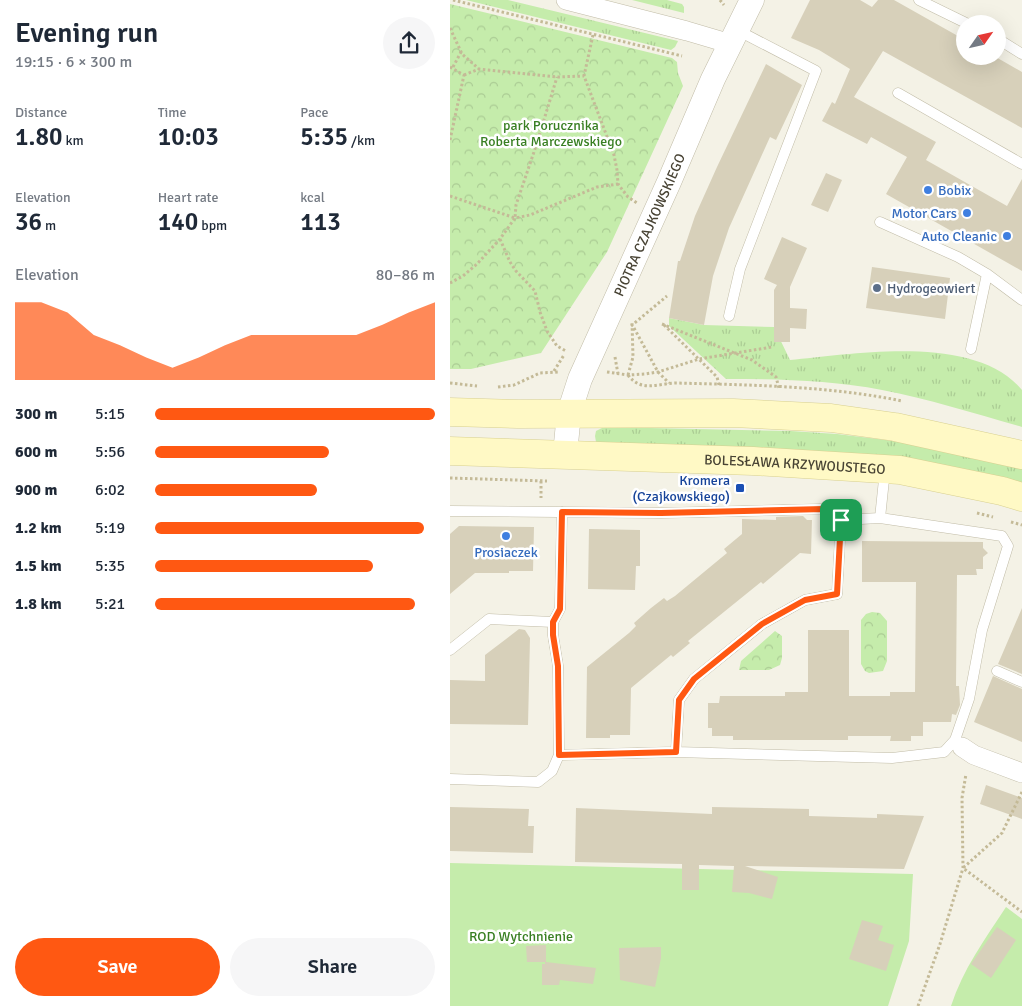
<!DOCTYPE html>
<meta charset="utf-8">
<style>
:root{--surface:#fff;--page:#f6f6f7;--text:#1f2937;--muted:#747a83;--accent:#ff5812}
body{margin:0;font-family:Signika,sans-serif;background:var(--page);color:var(--text);height:100vh;display:flex;flex-direction:column;font-size:19px;white-space:nowrap}
*{box-sizing:border-box;margin:0}
p{font-size:16px;color:var(--muted)}
.icon{flex:none;width:28px;height:28px;fill:none;stroke:currentColor;stroke-width:2;stroke-linecap:round;stroke-linejoin:round}
.map{position:relative;flex:1;overflow:hidden}
.details{display:flex;flex-direction:column;background:var(--surface);width:450px}
.details>*{flex:none}
.needle{width:32px;rotate:56deg}
.buttons{position:absolute;left:506px;top:15px;display:grid;gap:10px}
.buttons a{display:grid;place-items:center;width:50px;height:50px;border-radius:50%;background:var(--surface);box-shadow:0 5px 20px #0002;font-size:25px}
.pin{position:absolute;display:grid;place-items:center;width:42px;height:42px;color:#fff;margin:-21px;border-radius:10px;box-shadow:0 2px 8px #0006}
.round{display:grid;place-items:center;flex:none;width:52px;height:52px;border-radius:26px;background:var(--page)}
.headline{display:flex;align-items:center;justify-content:space-between;height:85px;padding:0 15px}
h1{font-size:28px;font-weight:600;line-height:38px}
.metrics{display:grid;grid-template-columns:repeat(3,1fr);gap:8px;height:85px;padding:5px 15px}
.metrics div{display:grid;align-content:center}
.metrics b{font-size:25px;font-weight:600}
.metrics small{font-size:14px;font-weight:400}
.metrics p{font-size:14px}
.chart{height:140px;padding:10px 15px}
.chart p{display:flex;justify-content:space-between}
.chart svg{width:100%;height:90px;margin-top:5px;fill:var(--accent);opacity:.7}
.action{display:flex;gap:10px;margin-top:auto;padding:10px 15px}
.action a{flex:1;height:58px;border-radius:30px;background:var(--accent);color:#fff;font-size:20px;font-weight:600;line-height:58px;text-align:center}
.action a+a{background:var(--page);color:var(--text)}
ul{padding:0 15px;list-style:none;font-size:16px}
li{display:grid;grid-template-columns:80px 60px 1fr;align-items:center;height:38px}
li i{height:12px;border-radius:6px;background:var(--accent)}
main{display:flex;flex:1;min-height:0}
.map>svg:first-child{display:block}
</style>
<main>
<section class="details">
<div class="headline"><div><h1>Evening run</h1><p>19:15 · 6 × 300 m</p></div><a class="round"><svg class="icon" aria-label="share" viewBox="0 0 24 24"><path d="M12 15V3M7 8l5-5 5 5M5 13v7h14v-7"/></svg></a></div>
<div class="metrics">
<div><p>Distance</p><b>1.80<small> km</small></b></div>
<div><p>Time</p><b>10:03</b></div>
<div><p>Pace</p><b>5:35<small> /km</small></b></div>
</div>
<div class="metrics">
<div><p>Elevation</p><b>36<small> m</small></b></div>
<div><p>Heart rate</p><b>140<small> bpm</small></b></div>
<div><p>kcal</p><b>113</b></div>
</div>
<div class="chart"><p><span>Elevation</span>80–86 m</p>
<svg viewBox="0 0 160 44" preserveAspectRatio="none"><path d="M0 44V6L10 6L20 11L30 22L40 27L50 33L60 38L70 33L80 27L90 22L100 22L110 22L120 22L130 22L140 17L150 11L160 6V44z"/></svg>
</div>
<ul>
<li><b>300 m</b>5:15<i style="width:100%"></i></li>
<li><b>600 m</b>5:56<i style="width:62%"></i></li>
<li><b>900 m</b>6:02<i style="width:58%"></i></li>
<li><b>1.2 km</b>5:19<i style="width:96%"></i></li>
<li><b>1.5 km</b>5:35<i style="width:78%"></i></li>
<li><b>1.8 km</b>5:21<i style="width:93%"></i></li>
</ul>
<div class="action"><a>Save</a><a>Share</a></div>
</section>
<div class="map">
<svg width="572" height="1006" viewBox="0 0 572 1006">
<defs>
<pattern id="grass-tufts" width="24" height="20" patternUnits="userSpaceOnUse" patternTransform="scale(1.25)"><rect width="24" height="20" fill="#c5ecab"/><path d="M3 7l-1-3M5 7V3M7 7l1-3M15 17l-1-3M17 17v-4M19 17l1-3" fill="none" stroke="#abcc94"/></pattern>
<pattern id="park-crowns" width="20" height="18" patternUnits="userSpaceOnUse" patternTransform="scale(1.25)"><rect width="20" height="18" fill="#c5ecab"/><path d="M2 6a3 3 0 1 1 6 0M12 15a3 3 0 1 1 6 0" fill="none" stroke="#abcc94"/></pattern>
</defs>
<rect width="100%" height="100%" fill="#f4f2e6"/>
<path fill="url(#grass-tufts)" d="M16 0H58L228 41 225 47 221 50Z
M182 0H217L232 4 234 7V13Z
M219 318 254 325 324 327 340 360C404 354 525 333 572 390V427C526 414 479 399 432 390 381 380 327 379 276 379L219 326Z
M154 427 341 431 387 434 468 444 572 468V485L146 442 145 436 146 431Z"/>
<path fill="url(#park-crowns)" d="M0 4 222 58 227 62 228 73 233 86 157 252 91 353 21 369H0Z
M422 612 430 613 437 621V661L433 671 419 673 415 671 411 664V620L416 614Z
M325 631 332 636V658L330 665 319 670H289L291 661Z"/>
<path fill="#c5ecab" d="M0 863 463 874 459 941 438 1006H0Z
M556 907 572 919V1006H501C513 969 535 939 556 907Z"/>
<path fill="#d7d0ba" d="M360 0H410L422 7 428 0H444L515 40V56H544L572 72V128L433 51 404 97 486 142 476 160 557 206 572 179V271L436 194 457 157 421 137 417 144 372 121 382 102 385 104 400 69 369 50 341 38Z
M316 64 352 85 326 140 320 137 279 228 263 276 254 325 219 318 228 261H230L245 216 267 167Z
M376 173 392 180 378 212 361 205Z
M332 237 357 248 340 287V308L357 309 356 329 340 328V342H324V290L327 285 314 279Z
M422 267 500 278 495 319 416 308Z
M353 516 357 520H362L361 554 350 553 313 584 311 582 238 641 240 643 223 657 221 655 181 688 180 735H160V738H136L137 667 179 633 186 626 184 623 201 608 214 598 217 601 225 596 277 553 274 549 292 534V519L326 520V517Z
M9 526 84 527 83 571H59V573H25L0 594V534Z
M139 529 190 530V566H186L185 590 138 589Z
M412 541 533 542V548L538 553 533 557V569H526L527 575H507L506 686H509L510 705 506 715 502 714 501 722H473V736H461V741H440L441 736H398V740H283V736H262V728H258V703H269L270 696H335V692H358V630H399V696H440V692H465L466 582H412Z
M572 608V674L548 664Z
M69 629 75 630 80 638 78 725 0 724V680L35 681V655Z
M543 676 572 689V742L524 722Z
M536 785 572 798V819L530 804Z
M0 807 79 809 78 826H84L83 853 0 851Z
M262 807 359 809V816L427 818V814L474 816 454 869 295 866 328 877 322 899 299 893 282 892 284 866 249 865V890H232V864L125 862 126 808 262 814Z
M412 920 433 926 428 940 444 945 436 971 399 959Z
M547 927 566 940 541 978 521 964Z
M96 945V962L146 968 143 984 110 980 109 985H92V964H95V962H77L76 946Z
M211 947V958L205 987 170 980 169 948Z"/>
<g fill="none" stroke-linecap="round" stroke-linejoin="round">
<defs>
<path id="service" d="M469 0 518 24
M548 39 572 54
M448 93 572 164
M430 222 508 257 537 274 572 300
M279 316 290 269 366 71 287 30
M521 349 537 274
M0 511 211 513 374 509 384 514 391 520 387 594 355 600 312 624 244 679 229 700 226 752 109 755 108 666 103 635V622L110 609 112 512
M430 518 435 470
M0 650 39 619 103 622
M547 671 572 682
M226 752 442 758 494 752 505 740 519 699 532 630 558 546 552 536 430 518 391 520
M0 779 88 782 102 771 109 755"/>
<path id="minor" d="M116 0 237 31 281 44
M512 747 524 755 572 773"/>
<g id="tertiary">
<path id="s1" d="M115 454 119 413 130 379 219 182 263 79 302 0"/>
</g>
<g id="secondary">
<path d="M0 412 68 414 283 413 381 418 445 427 572 455"/>
<path id="s2" d="M0 451 303 461 450 470 552 491 572 497"/>
</g>
</defs>
<use href="#service" stroke="#c1bca7" stroke-width="11"/>
<use href="#minor" stroke="#c1bca7" stroke-width="20"/>
<use href="#tertiary" stroke="#c1bca7" stroke-width="25"/>
<use href="#secondary" stroke="#d8d091" stroke-width="29"/>
<path stroke="#c4ba97" stroke-width="3" stroke-dasharray="2.5 2.5" stroke-linecap="butt" d="M3 0 232 56
M270 0 274 5
M0 28 12 54 29 69
M143 35 134 76 164 155 167 170 168 184 178 197 187 203
M0 67 14 75
M3 67 11 52
M14 75 29 69 107 77 134 76
M0 140 14 75
M0 196 65 218 66 205 86 146 107 77
M50 239 60 262 66 271 85 291 90 312 97 331 107 346 116 351
M0 283 13 276 27 264 50 239 65 218 80 215 147 187 168 184
M212 324 302 360 326 377 329 388
M214 325 267 377 269 385
M181 326 217 296
M184 328 208 372 219 383
M165 357 168 374
M104 371 114 355
M157 372 178 375 195 374 208 372 249 359 322 347
M178 375 183 357 182 322
M178 375C191 393 209 383 227 383 302 385 379 386 452 401
M0 383 27 386
M48 387 64 385 90 373 109 372
M0 478 97 481
M91 481V498
M527 513 543 517
M561 522 572 525
M572 792 552 833 513 868 572 912
M468 1006 490 944 513 868 512 798 516 774"/>
<use href="#service" stroke="#fff" stroke-width="10"/>
<use href="#minor" stroke="#fff" stroke-width="19"/>
<use href="#tertiary" stroke="#fff" stroke-width="24"/>
<use href="#secondary" stroke="#fff9c5" stroke-width="28"/>
</g>
<g fill="none" stroke-linecap="round" stroke-linejoin="round">
<defs>
<path id="route" d="M374 509 384 514 391 520 387 594 355 600 312 624 244 679 229 700 226 752 109 755 108 666 103 635V622L110 609 112 512 211 513Z"/>
</defs>
<use href="#route" stroke="#fff" stroke-width="10"/>
<use href="#route" stroke="#ff5812" stroke-width="6"/>
</g>
<g fill="#3f7fe0" stroke="#fff" stroke-width="2">
<circle cx="478" cy="190" r="5"/>
<circle cx="517" cy="213" r="5"/>
<circle cx="557" cy="236" r="5"/>
<circle cx="56" cy="536" r="5"/>
</g>
<circle fill="#5c6f8a" stroke="#fff" stroke-width="2" cx="427" cy="288" r="5"/>
<rect fill="#1a4fb4" stroke="#fff" stroke-width="2" x="285" y="483" width="10" height="10" rx="2.5"/>
<g text-anchor="middle" stroke-width="5" stroke-linejoin="round" paint-order="stroke">
<g font-size="14" fill="#387f22" stroke="#fff">
<text x="101" y="130">park Porucznika<tspan x="101" dy="16">Roberta Marczewskiego</tspan></text>
<text x="71" y="941">ROD Wytchnienie</text>
</g>
<g font-size="14" fill="#366cbe" stroke="#fff" text-anchor="end">
<text x="488" y="195" text-anchor="start">Bobix</text>
<text x="507" y="218">Motor Cars</text>
<text x="547" y="241">Auto Cleanic</text>
<text x="56" y="557" text-anchor="middle">Prosiaczek</text>
</g>
<g font-size="14" fill="#484334" stroke="#fff">
<text dy="5" stroke="none"><textPath href="#s1" startOffset="246">PIOTRA CZAJKOWSKIEGO</textPath></text>
<text dy="5" stroke="none"><textPath href="#s2" startOffset="345">BOLESŁAWA KRZYWOUSTEGO</textPath></text>
</g>
<g font-size="14" fill="#4e5e75" stroke="#fff" text-anchor="start">
<text x="437" y="293">Hydrogeowiert</text>
</g>
<g font-size="14" fill="#164399" stroke="#fff" text-anchor="end">
<text x="280" y="485">Kromera<tspan x="280" dy="16">(Czajkowskiego)</tspan></text>
</g>
</g>
</svg>
<div class="buttons">
<a><svg class="needle" viewBox="-14 -14 28 28"><path d="M0-13l5 13h-10z" fill="#e53935"/><path d="M0 13l5-13h-10z" fill="#747a83"/></svg></a>
</div>
<div class="pin" style="left:391px;top:520px;background:#1e9e55"><svg class="icon" aria-label="arrive" viewBox="0 0 24 24"><path d="M6 21V4h12l-3 4 3 4H6"/></svg></div>
</div>
</main>
